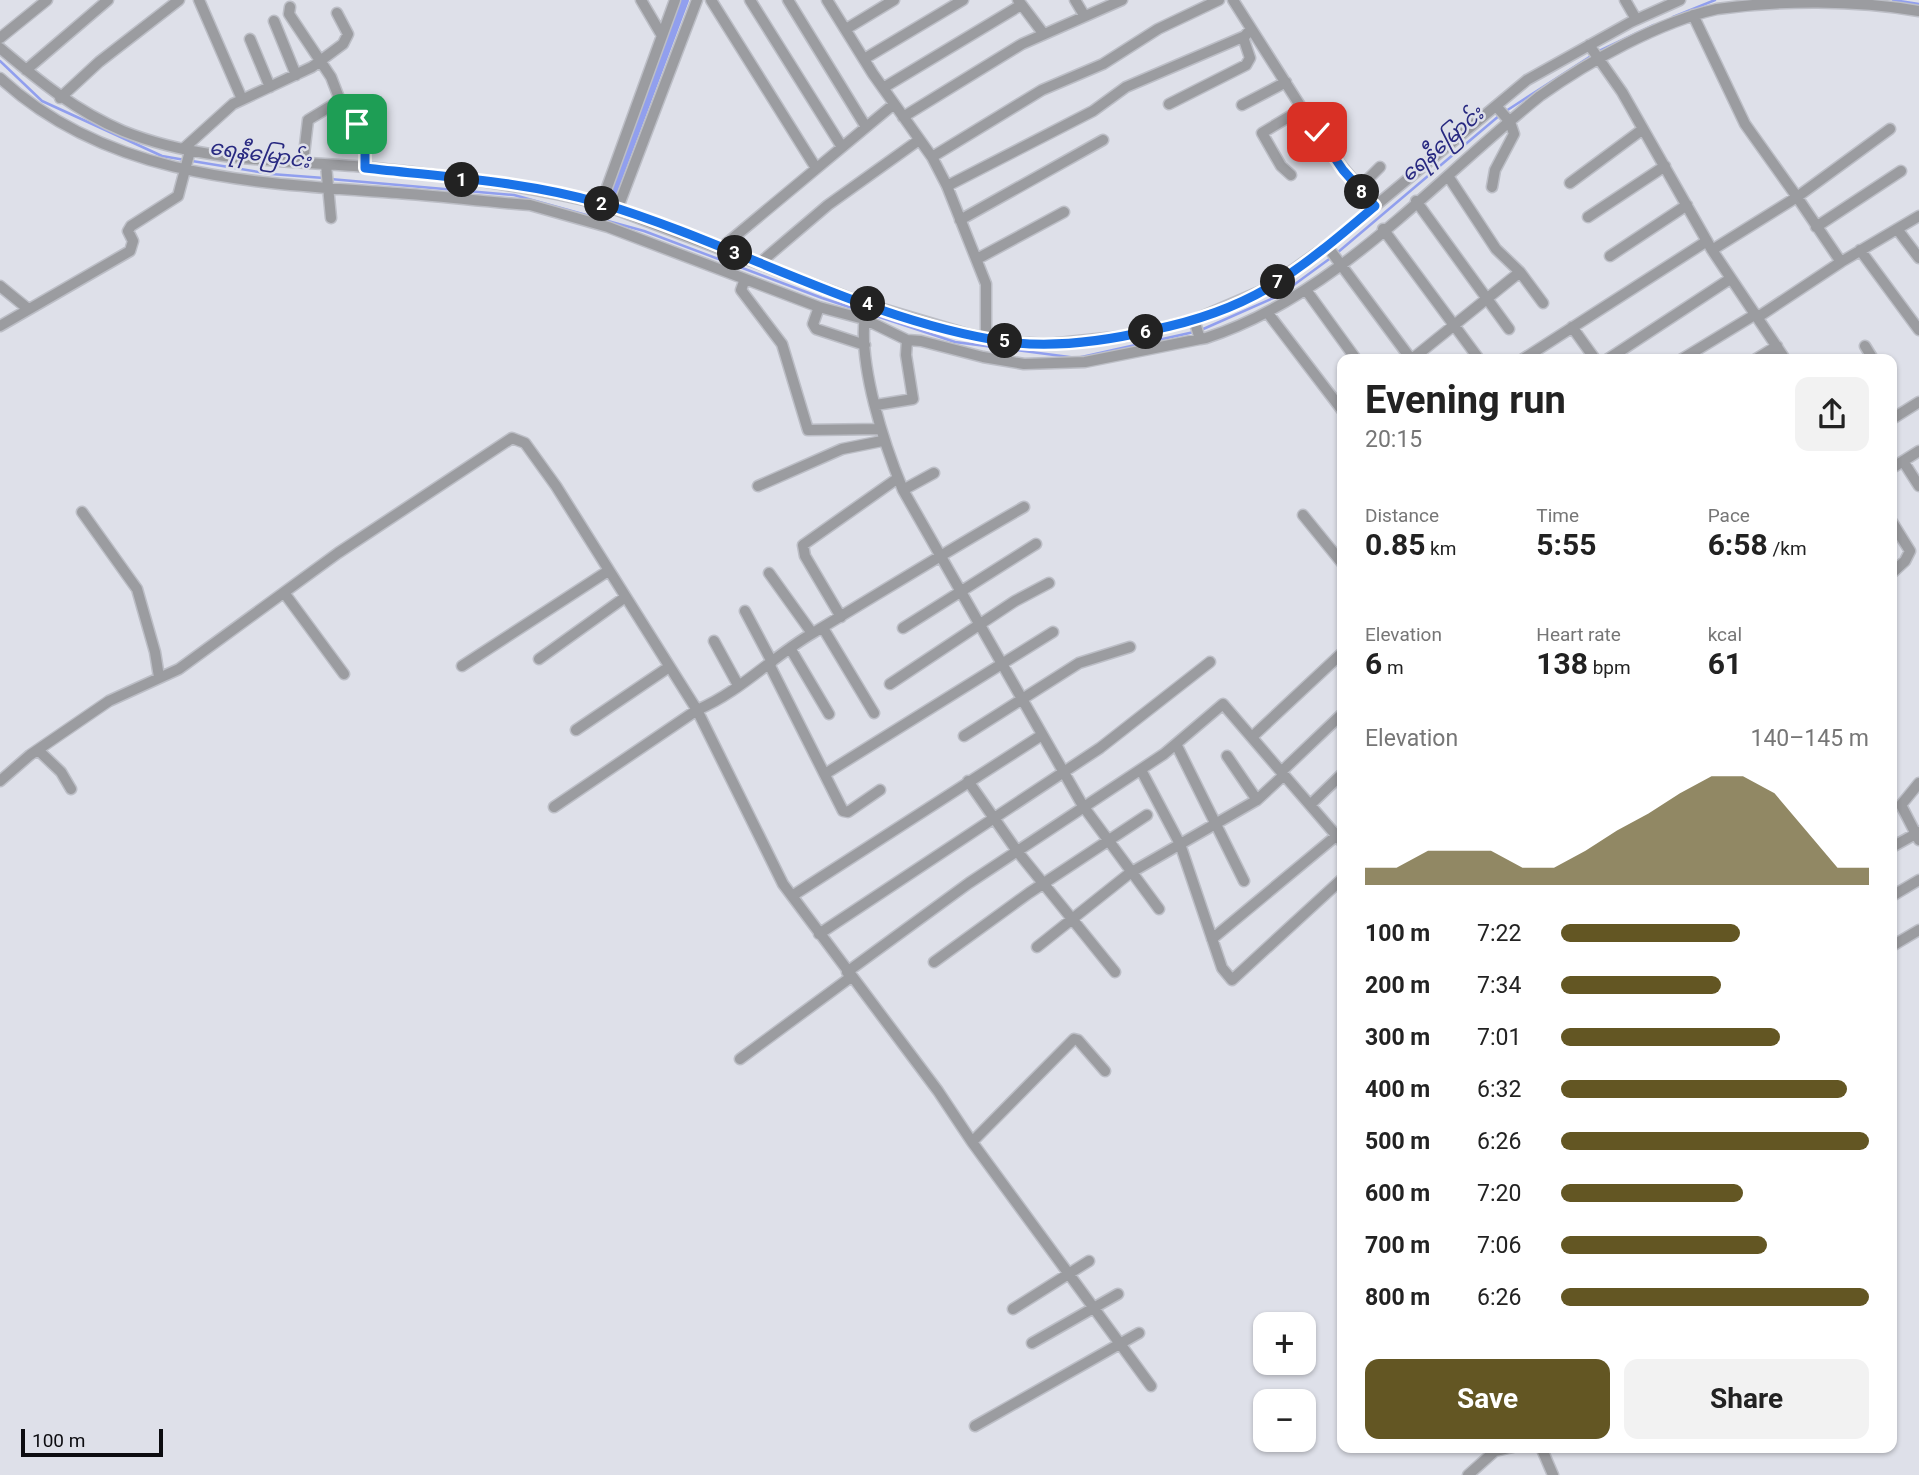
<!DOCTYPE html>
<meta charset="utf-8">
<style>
:root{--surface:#fff;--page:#f2f2f2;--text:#222;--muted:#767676;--accent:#635623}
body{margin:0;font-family:Roboto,"Noto Sans Myanmar",sans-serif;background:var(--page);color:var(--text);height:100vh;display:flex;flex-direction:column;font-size:26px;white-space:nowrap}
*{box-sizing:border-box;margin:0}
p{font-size:23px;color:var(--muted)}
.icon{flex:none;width:38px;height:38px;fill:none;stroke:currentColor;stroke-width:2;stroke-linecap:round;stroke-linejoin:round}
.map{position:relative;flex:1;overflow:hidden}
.side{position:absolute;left:1337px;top:354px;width:560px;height:1099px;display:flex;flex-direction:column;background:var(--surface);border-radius:14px;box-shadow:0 2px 5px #0004}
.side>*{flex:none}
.controls{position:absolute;left:1253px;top:1312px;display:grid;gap:14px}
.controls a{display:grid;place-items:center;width:63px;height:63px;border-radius:14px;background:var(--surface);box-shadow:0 2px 5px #0004;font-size:35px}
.scale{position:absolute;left:21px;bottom:18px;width:142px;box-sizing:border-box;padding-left:7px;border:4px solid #0c0c10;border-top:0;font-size:19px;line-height:24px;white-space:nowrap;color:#0c0c10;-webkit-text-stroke:5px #dee0e9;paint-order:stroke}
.pin{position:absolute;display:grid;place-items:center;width:60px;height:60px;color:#fff;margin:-30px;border-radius:14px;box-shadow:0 4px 10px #0006}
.km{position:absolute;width:35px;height:35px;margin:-18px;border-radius:50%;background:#222;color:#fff;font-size:19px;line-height:35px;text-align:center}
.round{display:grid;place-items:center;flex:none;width:74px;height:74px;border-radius:14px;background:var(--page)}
.headline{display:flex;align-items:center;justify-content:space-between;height:119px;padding:0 28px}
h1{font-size:38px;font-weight:700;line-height:52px}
.stats{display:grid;grid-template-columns:repeat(3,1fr);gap:10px;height:119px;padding:7px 28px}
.stats div{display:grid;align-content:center}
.stats b{font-size:30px;font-weight:700}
.stats small{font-size:19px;font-weight:400}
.stats p{font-size:19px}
.chart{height:196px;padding:14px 28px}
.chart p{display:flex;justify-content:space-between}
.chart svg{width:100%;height:126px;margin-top:7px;fill:var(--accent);opacity:.7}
.action{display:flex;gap:14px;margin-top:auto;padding:14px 28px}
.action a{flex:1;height:80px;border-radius:14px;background:var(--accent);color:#fff;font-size:28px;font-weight:700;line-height:80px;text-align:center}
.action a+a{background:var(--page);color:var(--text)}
ul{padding:0 28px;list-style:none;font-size:23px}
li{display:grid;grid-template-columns:112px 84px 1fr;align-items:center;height:52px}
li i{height:18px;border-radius:9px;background:var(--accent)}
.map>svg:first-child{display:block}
</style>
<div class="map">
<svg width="1919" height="1475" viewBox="0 0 1919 1475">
<rect width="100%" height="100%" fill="#dee0e9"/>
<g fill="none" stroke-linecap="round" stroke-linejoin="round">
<path stroke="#919fee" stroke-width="2.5" d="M1893 0 1919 4
M1673 17 1715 0
M1597 52 1654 25
M0 61 42 101 162 156 185 160
M1506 111 1591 56
M192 161 271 174 324 178
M330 179 514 195 644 231 822 298 955 342 1077 358 1194 332
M1337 253 1500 115
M1201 330 1280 295 1332 257"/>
<path stroke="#919fee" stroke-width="10" d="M602 219 684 0"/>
<defs>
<path id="minor" d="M199 0 242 99
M641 0 661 34
M711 0 816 168
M750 0 842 147
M788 0 866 127
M827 0 873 74 932 157 947 186 986 284V337
M1018 0 1043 33
M1075 0 1084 15
M1233 0 1329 151 1375 206
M1625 0 1636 19
M290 7 289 14 331 77 343 108 357 124 365 146V168
M1693 15 1745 124 1797 197 1890 129
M274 21 296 75
M846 29 894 0
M0 38 47 0
M250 39 270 87
M1589 45 1622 92 1712 250 1785 359
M0 48C39 81 76 111 123 131 200 162 282 160 364 167 443 175 524 185 601 204L866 304 967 334 1007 342 1049 344 1126 336 1194 320 1266 289 1327 246 1527 80 1631 22 1680 0
M864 59 963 0
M26 70 108 0
M0 78C109 179 257 183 397 193 441 196 485 202 530 205L608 227 819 307 864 319 907 340 921 341 983 357 1024 364 1085 362 1200 339
M883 88 1021 5
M60 98 99 62 179 0
M1169 104 1246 65 1250 58 1243 37
M1242 105 1286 82
M903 117 1022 44 1122 0
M183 149 233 104 312 67 343 44 348 34 337 13
M932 157 1042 90 1103 64 1158 29 1219 0
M303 163 308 120 339 101
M326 165 331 218
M1291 175 1281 166 1262 133 1302 109
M1448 176 1496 249 1520 272 1543 303
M1570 183 1643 129
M947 186 1093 111 1126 87 1245 36 1250 30
M1492 187 1495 170 1514 134 1510 122 1497 107
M1358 189 1380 167
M1416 201 1509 329
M601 204 675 0
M617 210 697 0
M1588 217 1665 166
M960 220 1103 140
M1816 227 1901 171
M1383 229 1479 359
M1897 229 1919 258
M1327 246 1411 359
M721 248 894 104
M1712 250 1797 197 1841 262 1758 317
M1860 250 1919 330
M1610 256 1687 205
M977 259 1064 212
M761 262 828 205 919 140
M1841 262 1919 216
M745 279 741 290 782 344 808 430 881 429
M0 286 27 308
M1306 290 1356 359
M819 307 813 324 816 329 865 345
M1267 312 1342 410
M865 315C858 365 884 444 903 490L1083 806 1159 909
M1194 320 1200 339 1206 338C1336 296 1436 179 1540 96 1589 61 1659 22 1717 9 1782 0 1854 0 1919 11
M0 326 130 251 133 241 128 231 131 226 178 196 190 151
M1572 327 1595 359
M1865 346 1873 359
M1412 359 1520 272
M1523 359 1707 241
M1608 359 1730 279
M1682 359 1756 314
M1756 359 1777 346
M876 405 913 399 906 355 907 340
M1892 419 1919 402
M1903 461 1919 486
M1892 468 1919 451
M758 486 842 449 882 441
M903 490 934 473
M82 512 137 589 155 652 159 677
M1303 515 1342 563
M1892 522 1910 551 1905 561 1892 573
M769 573 812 633
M285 594 344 674
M745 611 772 662
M841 617 805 556 803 545 898 478
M823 628 874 713
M903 628 1036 544
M714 641 738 685
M790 648 829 714
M539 659 624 598
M769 664 843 811 848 812 880 790
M462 666 608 571
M890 684 1015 601 1049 583
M576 730 669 667
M964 736 1079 663 1130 647
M1252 737 1342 653
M1176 744 1244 881
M38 750 61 772 71 789
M1227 756 1257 800
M1141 770 1180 844 1222 968 1232 980 1342 879
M1281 772 1342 714
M825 774 1053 632
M0 781 30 755 109 701 179 669 338 553 512 438 525 443 556 486 697 710C740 692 773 656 813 633 883 591 952 548 1024 507
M968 781 1017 851 1115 972
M1919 783 1901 805 1919 840
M1310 805 1342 774
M554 807 697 710 783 884 938 1091 972 1142 1074 1039 1078 1040 1105 1071
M1892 847 1919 832
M792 896 1042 735
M1892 896 1919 880
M819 934 1100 748 1210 662
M1212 939 1342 831
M1892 946 1919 930
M1037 947 1130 873 1257 800 1284 775 1342 842
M934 962 1029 893 1147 815
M847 972 969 883 1164 754 1223 704 1284 775
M740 1059 851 977
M972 1142 1151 1386
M1013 1309 1089 1261
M1032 1343 1118 1294
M975 1426 1139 1333
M1541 1447 1553 1475
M1468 1475 1495 1451 1513 1447"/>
</defs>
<use href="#minor" stroke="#bcbec6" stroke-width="13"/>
<use href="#minor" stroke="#9b9ca0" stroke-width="10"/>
</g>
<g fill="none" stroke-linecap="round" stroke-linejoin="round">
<defs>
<path id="route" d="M357 124 365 146V168C443 177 525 181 600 203 737 244 865 321 1007 342 1055 348 1106 341 1152 330 1192 322 1232 309 1268 288 1306 265 1341 235 1375 206L1343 170 1317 132"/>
</defs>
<use href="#route" stroke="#fff" stroke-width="14"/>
<use href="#route" stroke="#1a73e8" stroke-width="9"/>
</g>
<g text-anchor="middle" stroke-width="5" stroke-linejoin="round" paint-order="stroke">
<g font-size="21" font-style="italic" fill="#282981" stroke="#dee0e9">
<text transform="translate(1442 144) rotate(-41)" y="7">ရေနီမြောင်း</text>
<text transform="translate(260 154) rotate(8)" y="7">ရေနီမြောင်း</text>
</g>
</g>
</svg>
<div class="controls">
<a>+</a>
<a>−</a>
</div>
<div class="scale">100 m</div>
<div class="pin" style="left:357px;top:124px;background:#1e9e55"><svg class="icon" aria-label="arrive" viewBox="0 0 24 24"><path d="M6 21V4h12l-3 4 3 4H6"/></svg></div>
<div class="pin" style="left:1317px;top:132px;background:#d93025"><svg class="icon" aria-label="check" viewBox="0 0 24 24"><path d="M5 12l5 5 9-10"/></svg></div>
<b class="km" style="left:462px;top:180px">1</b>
<b class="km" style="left:602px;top:204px">2</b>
<b class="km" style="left:735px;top:253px">3</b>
<b class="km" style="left:868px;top:304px">4</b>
<b class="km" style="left:1005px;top:341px">5</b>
<b class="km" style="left:1146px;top:332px">6</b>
<b class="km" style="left:1278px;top:282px">7</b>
<b class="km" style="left:1362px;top:192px">8</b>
<section class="side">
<div class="headline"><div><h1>Evening run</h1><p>20:15</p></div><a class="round"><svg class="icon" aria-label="share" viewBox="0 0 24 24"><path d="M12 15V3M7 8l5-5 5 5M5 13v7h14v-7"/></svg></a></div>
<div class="stats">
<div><p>Distance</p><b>0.85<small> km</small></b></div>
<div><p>Time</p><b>5:55</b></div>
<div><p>Pace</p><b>6:58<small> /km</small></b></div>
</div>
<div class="stats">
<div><p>Elevation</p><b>6<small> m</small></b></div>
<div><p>Heart rate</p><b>138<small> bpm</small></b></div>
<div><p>kcal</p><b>61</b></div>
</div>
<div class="chart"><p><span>Elevation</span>140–145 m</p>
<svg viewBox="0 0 160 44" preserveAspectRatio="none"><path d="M0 44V38L10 38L20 32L30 32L40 32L50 38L60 38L70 32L80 25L90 19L100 12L110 6L120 6L130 12L140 25L150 38L160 38V44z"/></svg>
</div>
<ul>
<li><b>100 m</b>7:22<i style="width:58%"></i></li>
<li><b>200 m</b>7:34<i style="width:52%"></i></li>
<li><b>300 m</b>7:01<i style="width:71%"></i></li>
<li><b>400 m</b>6:32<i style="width:93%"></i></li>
<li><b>500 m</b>6:26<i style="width:100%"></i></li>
<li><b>600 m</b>7:20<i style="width:59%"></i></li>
<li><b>700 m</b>7:06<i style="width:67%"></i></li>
<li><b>800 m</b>6:26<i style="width:100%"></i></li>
</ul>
<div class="action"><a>Save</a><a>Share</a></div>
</section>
</div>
